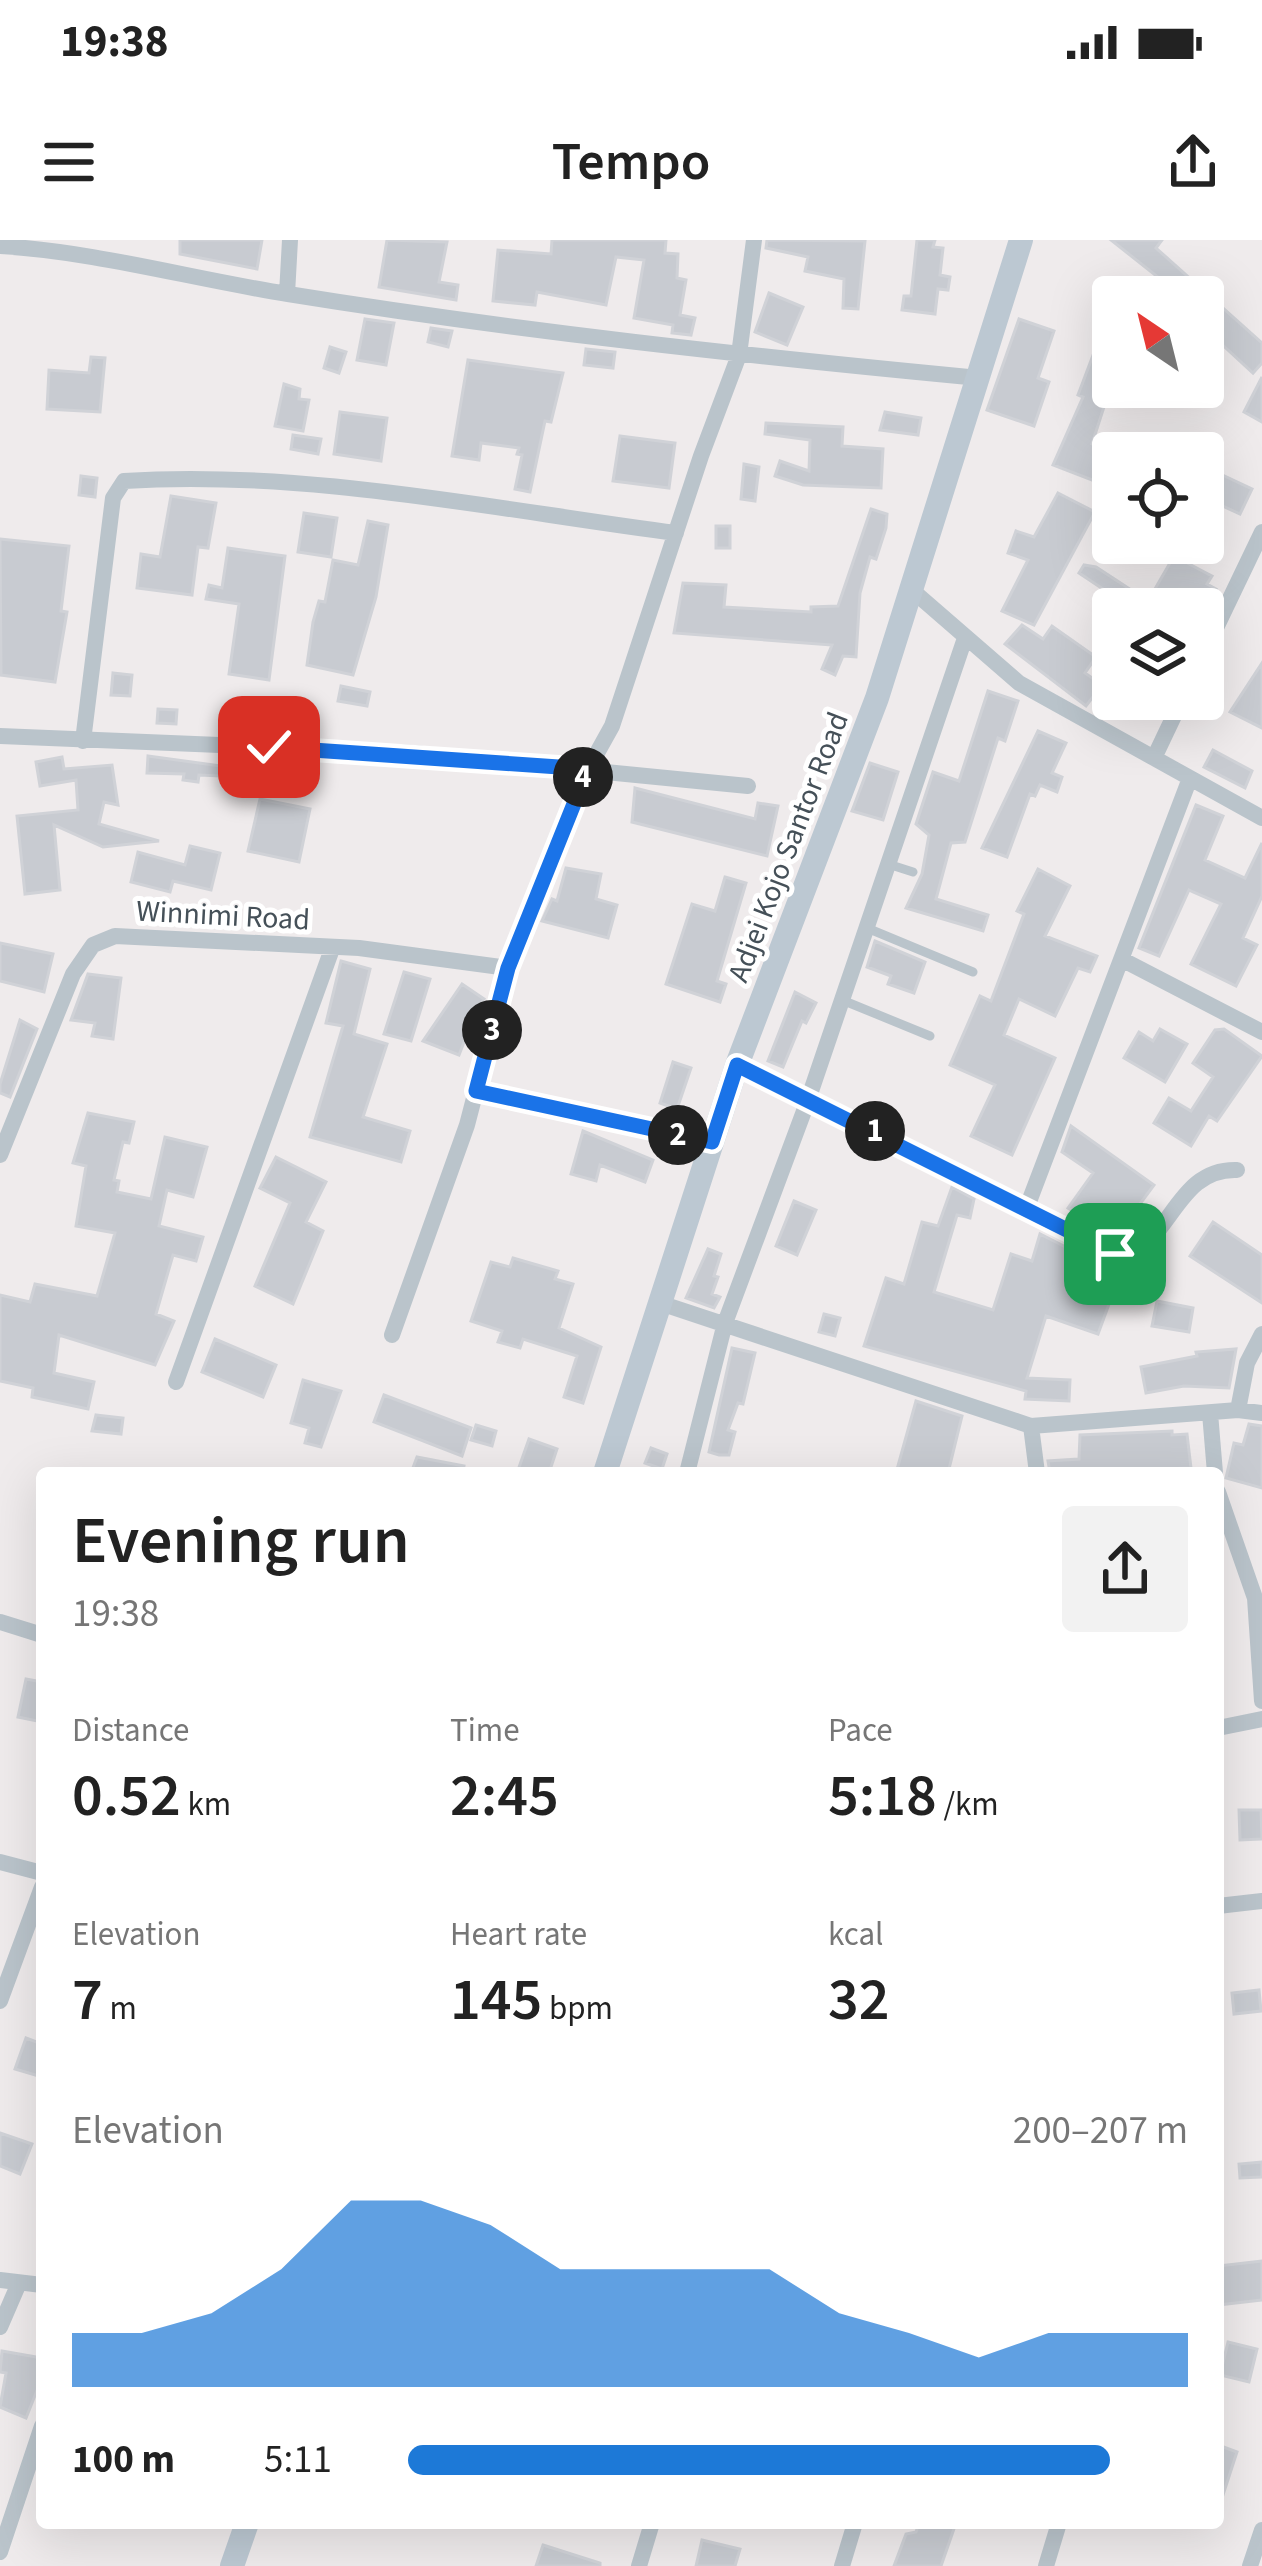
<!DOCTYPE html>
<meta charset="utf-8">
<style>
:root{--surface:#fff;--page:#f2f2f2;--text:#222;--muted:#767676;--accent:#1d79d7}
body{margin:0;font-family:"Source Sans 3",sans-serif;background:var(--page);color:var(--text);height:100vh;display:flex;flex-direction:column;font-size:45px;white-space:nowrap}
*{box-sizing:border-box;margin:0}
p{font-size:39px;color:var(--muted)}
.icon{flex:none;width:66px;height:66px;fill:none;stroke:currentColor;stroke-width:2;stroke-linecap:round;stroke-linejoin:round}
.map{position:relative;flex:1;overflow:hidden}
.sheet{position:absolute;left:36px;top:1227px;width:1188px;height:1062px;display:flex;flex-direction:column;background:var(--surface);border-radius:12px;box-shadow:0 12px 48px #0002}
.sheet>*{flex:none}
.needle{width:78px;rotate:325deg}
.tools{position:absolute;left:1092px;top:36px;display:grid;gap:24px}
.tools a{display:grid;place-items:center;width:132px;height:132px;border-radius:12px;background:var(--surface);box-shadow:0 12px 48px #0002;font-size:60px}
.pin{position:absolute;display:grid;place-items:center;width:102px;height:102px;color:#fff;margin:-51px;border-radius:24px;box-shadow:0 6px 18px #0006}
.km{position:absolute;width:60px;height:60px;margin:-30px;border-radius:50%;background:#222;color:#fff;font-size:33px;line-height:60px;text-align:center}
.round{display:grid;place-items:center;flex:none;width:126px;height:126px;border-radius:12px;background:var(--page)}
.overview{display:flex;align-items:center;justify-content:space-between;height:204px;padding:0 36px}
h1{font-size:66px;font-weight:600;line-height:90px}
.figures{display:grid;grid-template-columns:repeat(3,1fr);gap:18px;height:204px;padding:12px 36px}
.figures div{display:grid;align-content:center}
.figures b{font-size:60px;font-weight:600}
.figures small{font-size:33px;font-weight:400}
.figures p{font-size:33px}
.chart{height:336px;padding:24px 36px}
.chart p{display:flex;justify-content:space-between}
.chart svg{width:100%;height:216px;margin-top:12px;fill:var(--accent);opacity:.7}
ul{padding:0 36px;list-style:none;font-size:39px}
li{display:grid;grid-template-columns:192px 144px 1fr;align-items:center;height:90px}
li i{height:30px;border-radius:15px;background:var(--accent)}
.status{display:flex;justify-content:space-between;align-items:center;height:84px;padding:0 60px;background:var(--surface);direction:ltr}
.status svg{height:33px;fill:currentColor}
header{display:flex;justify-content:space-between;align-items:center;height:156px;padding:0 36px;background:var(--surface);font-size:54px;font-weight:600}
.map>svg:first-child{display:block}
</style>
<div class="status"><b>19:38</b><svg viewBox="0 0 49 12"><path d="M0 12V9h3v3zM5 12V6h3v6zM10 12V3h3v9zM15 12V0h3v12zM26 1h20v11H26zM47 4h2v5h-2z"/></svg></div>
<header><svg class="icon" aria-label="menu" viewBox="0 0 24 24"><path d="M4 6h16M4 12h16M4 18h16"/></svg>Tempo<svg class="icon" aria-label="share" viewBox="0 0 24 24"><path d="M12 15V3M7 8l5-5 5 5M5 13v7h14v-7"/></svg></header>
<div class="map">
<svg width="1262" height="2326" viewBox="0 0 1262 2326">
<rect width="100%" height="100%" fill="#efebec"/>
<path fill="#c8cbd1" stroke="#d0d2d7" stroke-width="3" d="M180 0H262L257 29 180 14Z
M387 0 447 2 439 42 458 45 456 60 379 47Z
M552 0H666L665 13 678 14 677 38 686 40 680 75 695 78 691 95 672 93 673 85 634 78 644 20 616 17 606 65 537 52 535 65 493 61 498 10 551 14Z
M767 0 865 1 858 69 843 68 844 39 805 31 808 17 766 8Z
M917 0H935L933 7 943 8 940 35 950 37 948 50 938 49 935 74 902 70 904 56H911Z
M1111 0H1162L1156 8 1262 103V123L1253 133 1215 98 1203 82V57H1183Z
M1116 39 1164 54 1163 57H1110Z
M769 53 803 67 787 105 755 92Z
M1112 65 1113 139 1092 204 1113 213V233L1106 230 1100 243 1053 225 1083 157 1078 155Z
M365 79 394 83 386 125 357 120Z
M1019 79 1054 91 1038 138 1049 142 1034 186 987 170Z
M431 88 452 91 448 107 428 102Z
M330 107 346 112 339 133 324 128Z
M586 109 615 112 613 128 584 125Z
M91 117 105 118 100 172 47 169 49 130 89 133Z
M468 120 563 133 551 182 545 181 530 252 515 249 522 215 517 214 519 208 481 203 479 220 452 216Z
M1262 137V182L1244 172Z
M284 144 300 149 299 159 309 160 303 191 275 186Z
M340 172 387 178 381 221 334 214Z
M885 172 921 178 918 195 880 190Z
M766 183 843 187 842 206 883 209 881 248 803 245 775 236 780 221 809 231 810 200 765 194Z
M293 195 321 199 318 214 291 209Z
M620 196 675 203 669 248 613 241Z
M744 224 759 227 755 261 741 259Z
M1214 231 1252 249 1240 274 1203 257Z
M81 236 97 238 95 257 79 255Z
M1058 253 1095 272 1034 385 1002 371 1028 320 1008 313 1016 291 1034 297Z
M171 256 216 263 208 308 198 307 192 355 137 348 141 314 160 317Z
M871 269 887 274 886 288 876 319 870 317 860 353 856 417 843 416 835 435 822 429 832 405 674 393 683 343 726 345 724 367 811 372V367L838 366Z
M304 273 337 278 331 317 298 312Z
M368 281 388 285 376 357 353 435 307 425 313 382 319 361 325 362 333 320 358 325Z
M716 286H730V308H716Z
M0 299 69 306 61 371 67 372 55 442 1 435Z
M228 308 285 316 269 440 229 434 239 364 206 359 209 345 222 348Z
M1174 316 1212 336 1207 344 1216 349 1205 369H1133L1079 333 1084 325 1096 327 1148 361Z
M1022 385 1043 399 1052 386 1096 417 1085 433 1102 445 1086 466 1005 404Z
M1262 423V488L1230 472Z
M113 433 132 435 130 456 111 455Z
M341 446 370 452 367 466 338 461Z
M988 451 1018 461 1005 501 998 498 965 602 951 603 936 659 988 675 983 691 906 668 922 634 929 595 916 584 933 532 959 541Z
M158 469 177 470 176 484 157 483Z
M1038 491 1066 503 1052 533 1062 537 1057 552 1040 545 1035 556 1030 554 1007 617 982 608Z
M1213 510 1252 531 1245 548 1204 527Z
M148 516 221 526 220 536 199 535 198 542 183 540 184 534 147 533Z
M62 517 64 529 112 525 118 565 104 562 99 584 159 601 103 607 54 585 60 650 25 654 17 576 78 570 76 540 40 546 36 522Z
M870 523 898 532 883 580 852 571Z
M635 548 755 579 758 563 778 566 767 616 632 582Z
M260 559 310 569 299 622 248 611Z
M1196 565 1223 576 1205 620 1245 638 1262 603V656L1243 698 1257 705 1236 746 1191 724 1221 664 1193 652 1189 650 1159 716 1139 708Z
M190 606 220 613 211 650 173 641 170 652 131 642 138 612 185 625Z
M566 628 601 634 596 659 617 665 608 698 542 681 552 659 557 661Z
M1038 629 1070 646 1045 696 1097 716 1090 732 1078 728 1055 776 1019 759 1004 795 1055 818 1012 915 971 896 995 845 950 825 980 756 991 761 1024 674 1017 671Z
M725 637 746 643 717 741 726 744 720 762 666 744 692 664 715 671Z
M875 701 925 722 914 753 888 744 891 736 867 727Z
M0 703 53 714 44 752 0 741Z
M341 721 370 729 354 794 387 804 363 877 410 891 401 922 310 897 343 786 326 783Z
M404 732 430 739 411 801 384 794Z
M88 734 121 738 113 799 92 796 95 783 71 780Z
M462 744 484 759 464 790 468 792 459 815 423 801Z
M795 752 816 763 806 783 802 781 783 827 768 821Z
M20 780 37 789 10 857 0 853V844Z
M1160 789 1187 804 1165 842 1124 818 1139 792 1153 801Z
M1224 789 1262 816 1217 881 1209 876 1191 906 1154 883 1169 858 1191 871 1213 837 1193 823 1215 790Z
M673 822 691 828 677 869 660 863Z
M88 873 134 882 129 903 123 902 114 940 119 941 117 952 151 959 165 897 207 907 193 957 167 950 159 986 203 997 196 1021 173 1015 156 1074 174 1081 155 1125 59 1095 54 1133 94 1142 88 1169 32 1157 33 1148 0 1141V1055L30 1062 35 1044 97 1056 115 993 76 986 86 926 73 923Z
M1071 886 1154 945 1114 999 1068 968 1093 933 1062 912Z
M583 891 653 920 645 942 600 925 596 941 571 934Z
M276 917 326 942 306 982 323 991 293 1064 255 1046 290 963 260 948Z
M952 947 974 959 970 978 957 975 934 1052 993 1070 1011 1014 1032 1021 1040 994 1089 1019 1082 1037 1102 1044 1099 1052 1112 1056 1098 1094 1046 1076 1027 1138 1070 1140 1069 1161 1025 1159 1026 1151 864 1106 886 1038 904 1044 922 982 938 986Z
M794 961 816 970 797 1015 776 1006Z
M1213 982 1262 1015V1063L1190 1016Z
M708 1009 721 1014 714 1036 718 1037 712 1054 720 1057 714 1068 686 1058Z
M513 1018 558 1031 555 1039 573 1044 559 1088 601 1107 583 1163 564 1157 577 1116 523 1099 520 1108 498 1102 502 1091 471 1081 491 1022 510 1027Z
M1157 1061 1193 1068 1189 1092 1152 1086Z
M824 1074 840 1078 835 1096 819 1092Z
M215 1099 276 1125 263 1157 202 1132Z
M732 1108 755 1113 743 1164 738 1163 728 1190 735 1192 729 1215H719L709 1212Z
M1236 1109 1229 1148 1184 1146 1146 1153 1141 1127 1197 1116 1196 1112Z
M303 1140 341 1151 321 1207 305 1203 309 1188 291 1183Z
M384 1155 471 1188 462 1216 374 1182Z
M916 1161 962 1176 948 1233H896Z
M96 1175 123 1178 121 1194 92 1191Z
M1249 1184 1262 1186V1248L1226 1238 1234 1203 1243 1205Z
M476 1185 496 1191 492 1206 471 1200Z
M1172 1191V1195L1187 1194 1191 1228 1050 1233 1048 1221 1079 1219 1080 1195Z
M529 1199 557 1209 549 1233H517Z
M651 1208 667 1214 662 1229 645 1223Z
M417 1217 464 1226 463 1233H411Z
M26 1439 42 1442V1482L18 1477Z
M1239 1570H1261L1262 1599 1240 1600Z
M1259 1750 1261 1771 1234 1774 1232 1753Z
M26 1798 42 1804V1837L15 1829Z
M0 1893 32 1904 20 1934 0 1926Z
M1262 1922V1937L1240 1938 1239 1924Z
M1262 2021V2060L1218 2065V2026Z
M1228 2102 1257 2109 1249 2142 1220 2135Z
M2 2111 42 2118 40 2143 26 2178 0 2167 6 2133 0 2132Z
M1218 2205 1237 2212 1221 2261 1218 2260Z
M919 2283H956L941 2326H894L906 2294 916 2292Z
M702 2300 740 2309 735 2326H696Z
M543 2305 600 2323V2326H536Z"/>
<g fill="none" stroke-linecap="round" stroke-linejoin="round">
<path stroke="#bac4cb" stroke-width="9" d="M888 624 913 632
M867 688 973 732
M842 760 930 796"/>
<path stroke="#bac4cb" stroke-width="16" d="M0 6C98 12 192 39 288 54 517 91 748 116 979 138
M287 54 290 0
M913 351 1019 443 1262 578
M1203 415 1262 292
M0 496 413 513 748 546
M83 501 113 258 124 241C304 229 498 270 676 293
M1154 518 1182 459
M1123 720 1262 792
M737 825 1122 1018C1172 1002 1176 928 1237 930
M476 851 712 902
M0 915 73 734 93 705 115 696 359 708 508 728
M1027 967 1190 538
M663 1064 1031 1186 1238 1170 1262 1173
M392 1095 467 885 508 728 551 630 572 558 612 486 701 216 739 115 754 0
M176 1142 332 709
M1238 1170 1247 1123 1262 1094
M1210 1173 1215 1233
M1031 1186 1037 1233
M687 1233 725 1083 807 863 965 398
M1218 1252 1255 1358 1262 1461
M0 1382 42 1395
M1218 1488 1262 1479
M0 1622 42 1633
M1218 1666 1262 1661
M0 1761 42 1647
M0 2040 42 2045
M0 2087 19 2043
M0 2312 42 2186
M639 2326 652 2283
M842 2326 855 2283
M1046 2326 1059 2283
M1250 2326 1262 2290"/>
<path stroke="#bcc8d2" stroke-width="24" d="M605 1233 737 825 877 458 1021 0
M232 2326 247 2283"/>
</g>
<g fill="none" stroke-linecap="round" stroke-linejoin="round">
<defs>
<path id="route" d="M269 507 588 529 508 728 476 851 712 902 737 825 1115 1014"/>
</defs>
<use href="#route" stroke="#fff" stroke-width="24"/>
<use href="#route" stroke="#1a73e8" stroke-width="15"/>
</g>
<g text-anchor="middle" stroke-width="10" stroke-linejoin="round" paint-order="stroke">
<g font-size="30" fill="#455058" stroke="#fff">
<text transform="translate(788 607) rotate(-69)" y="10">Adjei Kojo Santor Road</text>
<text transform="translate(223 675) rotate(3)" y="10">Winnimi Road</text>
</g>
</g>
</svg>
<div class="tools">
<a><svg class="needle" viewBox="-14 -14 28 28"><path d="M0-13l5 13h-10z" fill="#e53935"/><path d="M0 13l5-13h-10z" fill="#767676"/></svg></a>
<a><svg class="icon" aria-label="locate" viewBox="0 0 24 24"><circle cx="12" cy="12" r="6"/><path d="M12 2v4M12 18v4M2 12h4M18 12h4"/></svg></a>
<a><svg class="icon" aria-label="layers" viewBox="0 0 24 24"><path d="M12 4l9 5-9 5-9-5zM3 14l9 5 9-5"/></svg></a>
</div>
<div class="pin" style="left:1115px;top:1014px;background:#1e9e55"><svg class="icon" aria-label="arrive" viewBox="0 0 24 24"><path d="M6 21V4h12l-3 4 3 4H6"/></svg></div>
<div class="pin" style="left:269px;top:507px;background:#d93025"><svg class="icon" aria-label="check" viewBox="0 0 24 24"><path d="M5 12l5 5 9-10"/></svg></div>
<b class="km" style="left:875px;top:891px">1</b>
<b class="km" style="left:678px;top:895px">2</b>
<b class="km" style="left:492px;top:790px">3</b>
<b class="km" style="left:583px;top:537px">4</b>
<section class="sheet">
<div class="overview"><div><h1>Evening run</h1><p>19:38</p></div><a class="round"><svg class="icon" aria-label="share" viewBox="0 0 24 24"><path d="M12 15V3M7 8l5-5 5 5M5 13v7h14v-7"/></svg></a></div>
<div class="figures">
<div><p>Distance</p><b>0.52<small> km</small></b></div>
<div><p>Time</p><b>2:45</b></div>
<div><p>Pace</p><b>5:18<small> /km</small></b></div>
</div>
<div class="figures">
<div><p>Elevation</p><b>7<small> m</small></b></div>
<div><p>Heart rate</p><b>145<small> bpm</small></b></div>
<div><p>kcal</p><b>32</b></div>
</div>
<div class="chart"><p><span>Elevation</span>200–207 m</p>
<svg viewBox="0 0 160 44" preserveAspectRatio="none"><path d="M0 44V33L10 33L20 29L30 20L40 6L50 6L60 11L70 20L80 20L90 20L100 20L110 29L120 33L130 38L140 33L150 33L160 33V44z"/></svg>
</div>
<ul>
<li><b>100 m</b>5:11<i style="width:90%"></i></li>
</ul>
</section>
</div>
